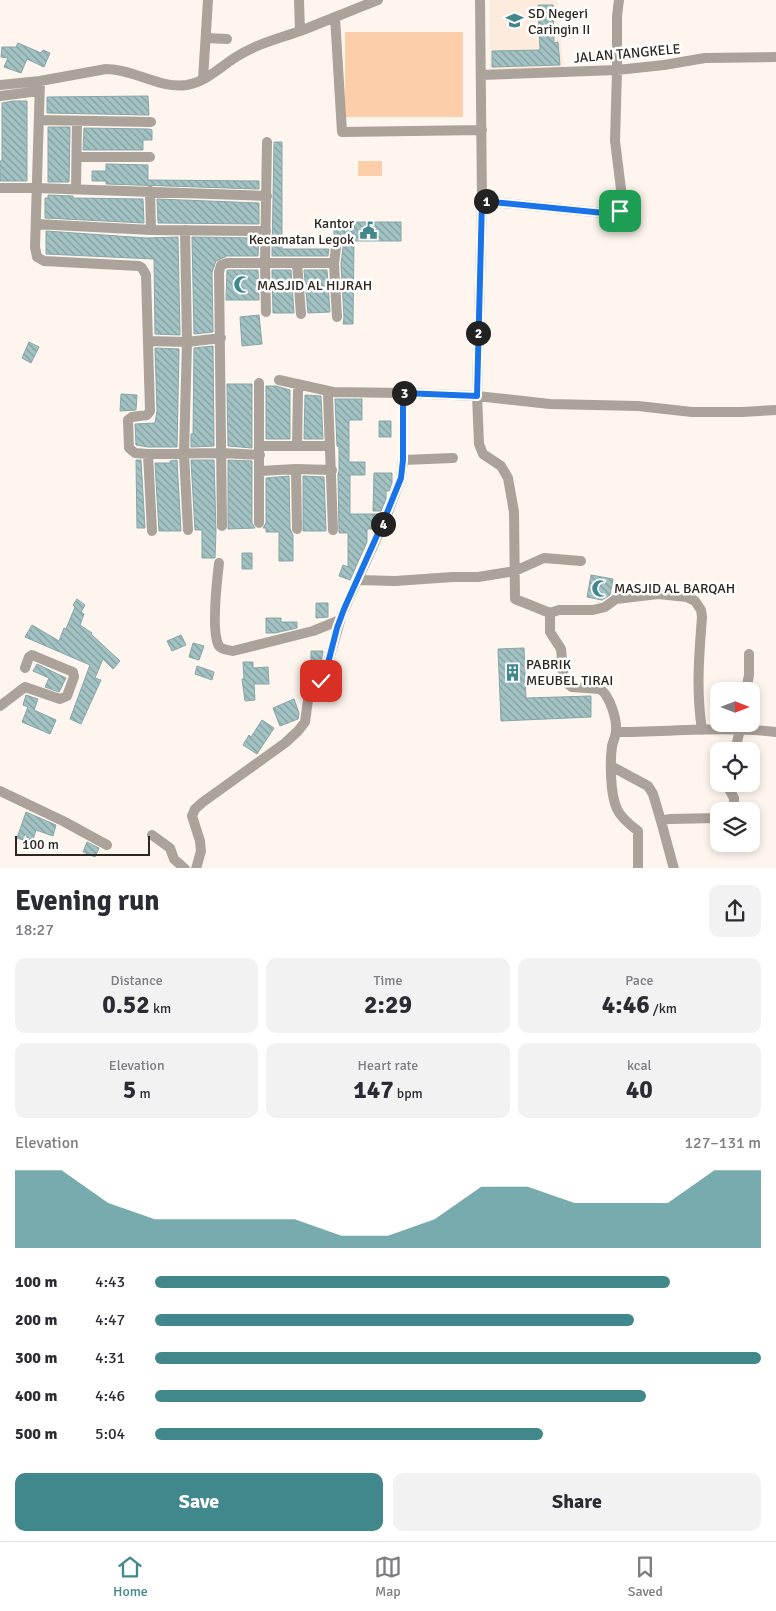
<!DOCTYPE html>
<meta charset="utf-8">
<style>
:root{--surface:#fff;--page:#f2f2f3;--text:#2b2b33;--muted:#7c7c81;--line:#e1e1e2;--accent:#40888b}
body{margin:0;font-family:Signika,sans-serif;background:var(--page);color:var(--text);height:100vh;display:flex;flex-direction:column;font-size:19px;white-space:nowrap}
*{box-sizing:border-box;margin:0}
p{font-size:16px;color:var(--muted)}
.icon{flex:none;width:28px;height:28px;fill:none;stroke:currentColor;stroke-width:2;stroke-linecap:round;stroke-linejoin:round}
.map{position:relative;height:868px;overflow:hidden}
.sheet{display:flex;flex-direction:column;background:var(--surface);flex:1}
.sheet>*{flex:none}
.needle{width:32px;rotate:90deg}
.buttons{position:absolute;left:710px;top:682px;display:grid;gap:10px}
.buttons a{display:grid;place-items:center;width:50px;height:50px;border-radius:10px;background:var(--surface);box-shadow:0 2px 8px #0003;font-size:25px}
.scale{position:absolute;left:15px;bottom:12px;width:135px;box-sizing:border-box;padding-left:5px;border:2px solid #2e261f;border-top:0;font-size:14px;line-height:18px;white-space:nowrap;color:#2e261f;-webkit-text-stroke:4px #fff;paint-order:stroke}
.pin{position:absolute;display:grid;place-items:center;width:42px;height:42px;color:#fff;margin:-21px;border-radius:10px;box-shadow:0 2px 8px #0006}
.km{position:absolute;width:25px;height:25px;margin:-12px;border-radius:50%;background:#222;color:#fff;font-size:14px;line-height:25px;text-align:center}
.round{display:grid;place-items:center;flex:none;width:52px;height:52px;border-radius:10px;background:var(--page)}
.headline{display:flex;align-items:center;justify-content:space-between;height:85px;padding:0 15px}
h1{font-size:28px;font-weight:800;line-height:38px}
.figures{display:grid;grid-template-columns:repeat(3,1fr);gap:8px;height:85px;padding:5px 15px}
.figures div{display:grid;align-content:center;border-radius:10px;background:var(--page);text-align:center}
.figures b{font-size:25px;font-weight:800}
.figures small{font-size:14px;font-weight:400}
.figures p{font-size:14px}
.chart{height:140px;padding:10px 15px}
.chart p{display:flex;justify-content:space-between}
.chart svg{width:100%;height:90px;margin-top:5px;fill:var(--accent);opacity:.7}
.cta{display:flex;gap:10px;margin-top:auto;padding:10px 15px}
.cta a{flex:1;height:58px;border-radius:10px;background:var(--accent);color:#fff;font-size:20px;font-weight:800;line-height:58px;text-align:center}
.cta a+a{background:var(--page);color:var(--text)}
ul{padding:0 15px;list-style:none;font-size:16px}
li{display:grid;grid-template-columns:80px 60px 1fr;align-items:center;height:38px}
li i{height:12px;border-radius:6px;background:var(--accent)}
.menu{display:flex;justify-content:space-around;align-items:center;height:70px;border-top:1px solid var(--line);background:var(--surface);font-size:14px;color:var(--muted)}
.menu a{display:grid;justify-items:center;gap:2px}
.menu .selected{color:var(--accent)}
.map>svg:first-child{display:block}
</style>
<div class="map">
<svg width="776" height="869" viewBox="0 0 776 869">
<defs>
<pattern id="building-back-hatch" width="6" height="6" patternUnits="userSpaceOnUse" patternTransform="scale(1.25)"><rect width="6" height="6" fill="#a2c2c3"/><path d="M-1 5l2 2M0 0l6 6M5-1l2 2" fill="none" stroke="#849d9e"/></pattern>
</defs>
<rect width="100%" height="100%" fill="#fef5ee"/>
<path fill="#fdebdd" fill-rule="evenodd" d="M490 0H557L564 70 490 72ZM538 5H553L554 37 540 38ZM543 43H558L560 65 544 66ZM538 50 539 65 492 67V51Z"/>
<path fill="#fccfaa" d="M345 32H463V117H345Z
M358 161H382V176H358Z"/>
<path fill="url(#building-back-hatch)" stroke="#87a6a7" d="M538 5H553L554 43 558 42 560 65 492 67V51L540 50Z
M18 43 41 53 43 50 50 53 44 67 27 59 21 73 4 67 8 58 1 57 2 47H16Z
M148 96 149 115 47 113V97Z
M13 101H27V181H0V161H2V103Z
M48 127H70L69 182H48Z
M84 128 149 129 152 130V140H143V150H83Z
M274 142H282V249H329L328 256H272Z
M106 164 148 165V180L259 181V189L106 184V181H92V171H106Z
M48 195 73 196V198L143 199 144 223 45 218V198H48Z
M157 199 259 203V224L158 223Z
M334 222H401V241H354L353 324H343L344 317 341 264 343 247 340 241H334Z
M46 231 147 238 178 237 180 335 155 334 154 259 46 254Z
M192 237 259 238 258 256H227L216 261 212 272 213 332 194 334Z
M227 270H258L259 300H226Z
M272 270H291L294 313H273Z
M304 270H327L330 312 308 313Z
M259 315 262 344 242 346 240 317Z
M29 342 39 347 31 363 22 358Z
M213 346 214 446 191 447V434H193L194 348Z
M155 348 179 349 177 447H148L136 445 135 424 155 423 157 411Z
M227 384H252V448L228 446Z
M266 386H276L290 390V439H266Z
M121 394 137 395 136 410 120 411Z
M305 395 321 396 323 439H304Z
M335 399H362V420H349V462H365V475H350V514H379L373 529H367V542L350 580 339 576 343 565 348 567V533H339L338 474 339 471V447L337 446Z
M379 421H391V437H379Z
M136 460H141L145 528H137Z
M177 460 181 531H159L155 463H170V461Z
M191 460H214L216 530 215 558H202V530H195Z
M228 460 252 461V523L255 528 228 529Z
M374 473H392V483L389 491H386V499L381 511H373Z
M289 476 290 529 293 535V561H279V532H266V528H263L266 523V478Z
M303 476 324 477 326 531H303Z
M242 553H252V569H242Z
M591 575 613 579 610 595 602 600 587 597Z
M77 599 85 605 81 612 84 614 80 625 92 633 91 634 120 661 113 669 103 659 95 678 101 680 81 724 70 719 90 665 25 637 32 625 59 641 64 628 66 629 75 607 73 605Z
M316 603H328V617L316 618Z
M266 618H281V622H297V628L275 633H266Z
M181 635 186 645 172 651 167 641Z
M193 643 204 646 199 660 189 657Z
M524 648 526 698 591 696V717L501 721 498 649Z
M311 651H323L321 662H318L317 674H306V666H311Z
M243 662H253V668L268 667 269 684H254L255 700 245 701 242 679H244Z
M37 664 66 678 59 692 45 687 49 678 33 671Z
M197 666 214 672 212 680 195 674Z
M26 695 38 699 34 710 56 720 50 734 22 722 28 707 23 705Z
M294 699 299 713 298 719 280 726 273 708Z
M262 720 274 728 257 754 243 745 249 735 251 737Z
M26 812 56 825 53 836 36 830 32 843 17 838Z
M87 842 99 848 95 857 83 852Z"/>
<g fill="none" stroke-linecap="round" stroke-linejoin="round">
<path stroke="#aba29a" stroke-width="10" d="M299 0 300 31
M480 0 482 201 477 396 479 444 483 454 501 466 508 478 514 512 515 599 550 613V632L561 649 564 681 572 687 600 689C610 696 617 719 616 731 616 736 613 741 612 746 610 762 610 794 617 809 621 818 630 825 638 831V869
M335 17 342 132 482 130
M206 38 227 39
M481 75 617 70 664 65 705 58 776 57
M203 79 208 0
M40 81 35 247 37 257 44 261 139 266 142 268 146 275 150 411 147 415 132 417 128 420 129 448 135 453 148 454 221 453 260 455
M0 85 40 81 106 69C134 69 159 89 187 85 204 82 217 70 230 61 238 55 248 50 257 46 271 40 286 36 300 31 326 21 352 10 378 0
M0 96 39 91
M39 120 151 122
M77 157H150
M0 188H36L267 196
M76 189 77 121
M150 191 151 230
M482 201 614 214 620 211 623 205 615 141 617 70V16L619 0
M36 224 151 230 266 231
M185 230 187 342 184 454 188 530
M297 263 301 314
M334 264 336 247
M266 312 265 263 267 142
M148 341 187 342 221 338
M279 380 333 392 403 393
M259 383V523
M328 396 333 530
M260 446H329
M297 446 298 391
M148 454 152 531
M403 460 453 458
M296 469 297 529
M260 471 296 469 332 470
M222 526 219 272 221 265 227 263H331L334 264 337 317
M219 563C217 580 211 633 219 646 222 650 229 650 233 651L313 631 340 620
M358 580 395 581 453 577H478L515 571 544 558 581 561
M550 613 559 610H593L605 607 616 599 658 594 687 597 695 601 701 610 702 617C699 655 696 692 702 730
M746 691 749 675V654
M0 706 25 687 60 699 67 696 74 677 73 672 32 655 29 657 25 668
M616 732C669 732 723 726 776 732
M735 751 741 725
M611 766 648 786 653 794 661 821
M726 784 734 798V811
M0 791 63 821 107 845
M152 835 170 848 174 859 185 869
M196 869 201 851 200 841 192 816 195 809 203 802 285 743 298 731 305 722 308 700 324 676 342 614 385 520 401 478 403 460V393L477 396 550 404 638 406 692 412H742L776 410
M674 869 661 821 669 819 719 818"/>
</g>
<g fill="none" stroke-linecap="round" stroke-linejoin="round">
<defs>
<path id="route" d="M321 681 328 663 337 628 344 609 384 520 401 478 403 460V393L477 396 482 201 614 214 620 211"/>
</defs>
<use href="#route" stroke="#fff" stroke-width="10"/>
<use href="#route" stroke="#1a73e8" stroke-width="6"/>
</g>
<defs>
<symbol id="school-bare" viewBox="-9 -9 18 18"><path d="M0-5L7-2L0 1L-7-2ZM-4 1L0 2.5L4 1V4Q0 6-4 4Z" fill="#40888b" stroke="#fff" stroke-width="2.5" paint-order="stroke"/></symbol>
<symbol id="civic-bare" viewBox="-9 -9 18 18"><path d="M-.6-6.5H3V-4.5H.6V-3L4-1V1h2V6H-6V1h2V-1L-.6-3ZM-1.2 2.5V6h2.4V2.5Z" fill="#40888b" stroke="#fff" stroke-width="2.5" paint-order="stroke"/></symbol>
<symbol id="mosque-bare" viewBox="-9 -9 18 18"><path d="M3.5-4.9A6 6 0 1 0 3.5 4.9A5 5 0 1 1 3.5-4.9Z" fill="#40888b" stroke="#fff" stroke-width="2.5" paint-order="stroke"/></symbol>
<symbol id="building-bare" viewBox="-9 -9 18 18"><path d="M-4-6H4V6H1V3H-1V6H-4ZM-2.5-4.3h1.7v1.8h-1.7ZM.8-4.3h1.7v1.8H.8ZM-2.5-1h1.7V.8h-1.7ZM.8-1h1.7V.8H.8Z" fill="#40888b" stroke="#fff" stroke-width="2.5" paint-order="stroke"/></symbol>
</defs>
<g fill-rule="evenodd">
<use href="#school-bare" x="502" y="8" width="25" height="25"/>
<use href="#civic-bare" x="356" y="218" width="25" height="25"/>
<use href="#mosque-bare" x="230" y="272" width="25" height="25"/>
<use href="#mosque-bare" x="588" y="576" width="25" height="25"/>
<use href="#building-bare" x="500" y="660" width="25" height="25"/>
</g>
<g text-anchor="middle" stroke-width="5" stroke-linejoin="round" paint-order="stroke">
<g font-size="14" fill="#2e261f" stroke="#fff" text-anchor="start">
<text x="528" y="18">SD Negeri<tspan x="528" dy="16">Caringin II</tspan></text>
<text x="354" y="228" text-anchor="end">Kantor<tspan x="354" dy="16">Kecamatan Legok</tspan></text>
<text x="257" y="290">MASJID AL HIJRAH</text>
<text x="614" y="593">MASJID AL BARQAH</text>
<text x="526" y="669">PABRIK<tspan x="526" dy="16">MEUBEL TIRAI</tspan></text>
</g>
<g font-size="14" fill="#2e261f" stroke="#fff">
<text transform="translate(627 53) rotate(-5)" y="5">JALAN TANGKELE</text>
</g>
</g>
</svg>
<div class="buttons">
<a><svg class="needle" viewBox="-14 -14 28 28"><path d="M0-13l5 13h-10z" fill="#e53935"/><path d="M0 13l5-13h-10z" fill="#7c7c81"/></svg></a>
<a><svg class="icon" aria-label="locate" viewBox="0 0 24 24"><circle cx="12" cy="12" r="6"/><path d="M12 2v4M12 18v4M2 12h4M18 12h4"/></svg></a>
<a><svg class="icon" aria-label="layers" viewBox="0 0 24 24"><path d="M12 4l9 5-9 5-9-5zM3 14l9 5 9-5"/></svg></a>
</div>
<div class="scale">100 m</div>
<div class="pin" style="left:620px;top:211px;background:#1e9e55"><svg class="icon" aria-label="arrive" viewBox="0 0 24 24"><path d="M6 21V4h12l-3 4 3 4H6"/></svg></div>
<div class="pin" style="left:321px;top:681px;background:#d93025"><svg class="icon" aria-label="check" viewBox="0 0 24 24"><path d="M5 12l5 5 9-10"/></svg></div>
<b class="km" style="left:486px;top:201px">1</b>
<b class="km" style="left:478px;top:333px">2</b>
<b class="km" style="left:404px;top:393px">3</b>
<b class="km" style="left:383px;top:524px">4</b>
</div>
<section class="sheet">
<div class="headline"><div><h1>Evening run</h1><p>18:27</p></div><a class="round"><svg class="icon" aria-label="share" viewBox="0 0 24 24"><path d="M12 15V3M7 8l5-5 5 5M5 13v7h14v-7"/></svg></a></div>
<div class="figures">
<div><p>Distance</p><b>0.52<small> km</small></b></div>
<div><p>Time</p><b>2:29</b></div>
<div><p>Pace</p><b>4:46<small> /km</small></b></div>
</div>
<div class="figures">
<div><p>Elevation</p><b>5<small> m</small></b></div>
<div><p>Heart rate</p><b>147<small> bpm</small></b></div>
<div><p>kcal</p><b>40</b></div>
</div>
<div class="chart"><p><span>Elevation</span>127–131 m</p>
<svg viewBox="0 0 160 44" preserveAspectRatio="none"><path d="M0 44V6L10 6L20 22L30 30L40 30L50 30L60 30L70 38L80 38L90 30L100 14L110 14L120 22L130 22L140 22L150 6L160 6V44z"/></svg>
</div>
<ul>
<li><b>100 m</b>4:43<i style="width:85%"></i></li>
<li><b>200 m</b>4:47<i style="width:79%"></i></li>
<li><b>300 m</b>4:31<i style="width:100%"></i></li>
<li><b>400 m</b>4:46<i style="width:81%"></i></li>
<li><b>500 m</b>5:04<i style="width:64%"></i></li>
</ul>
<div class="cta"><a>Save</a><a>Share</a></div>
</section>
<nav class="menu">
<a class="selected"><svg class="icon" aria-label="home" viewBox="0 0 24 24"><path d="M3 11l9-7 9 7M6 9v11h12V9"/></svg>Home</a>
<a><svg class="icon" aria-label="map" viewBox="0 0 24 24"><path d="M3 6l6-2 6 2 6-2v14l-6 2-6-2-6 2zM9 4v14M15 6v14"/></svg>Map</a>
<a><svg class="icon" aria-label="saved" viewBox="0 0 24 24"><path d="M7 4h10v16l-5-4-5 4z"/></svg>Saved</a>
</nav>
